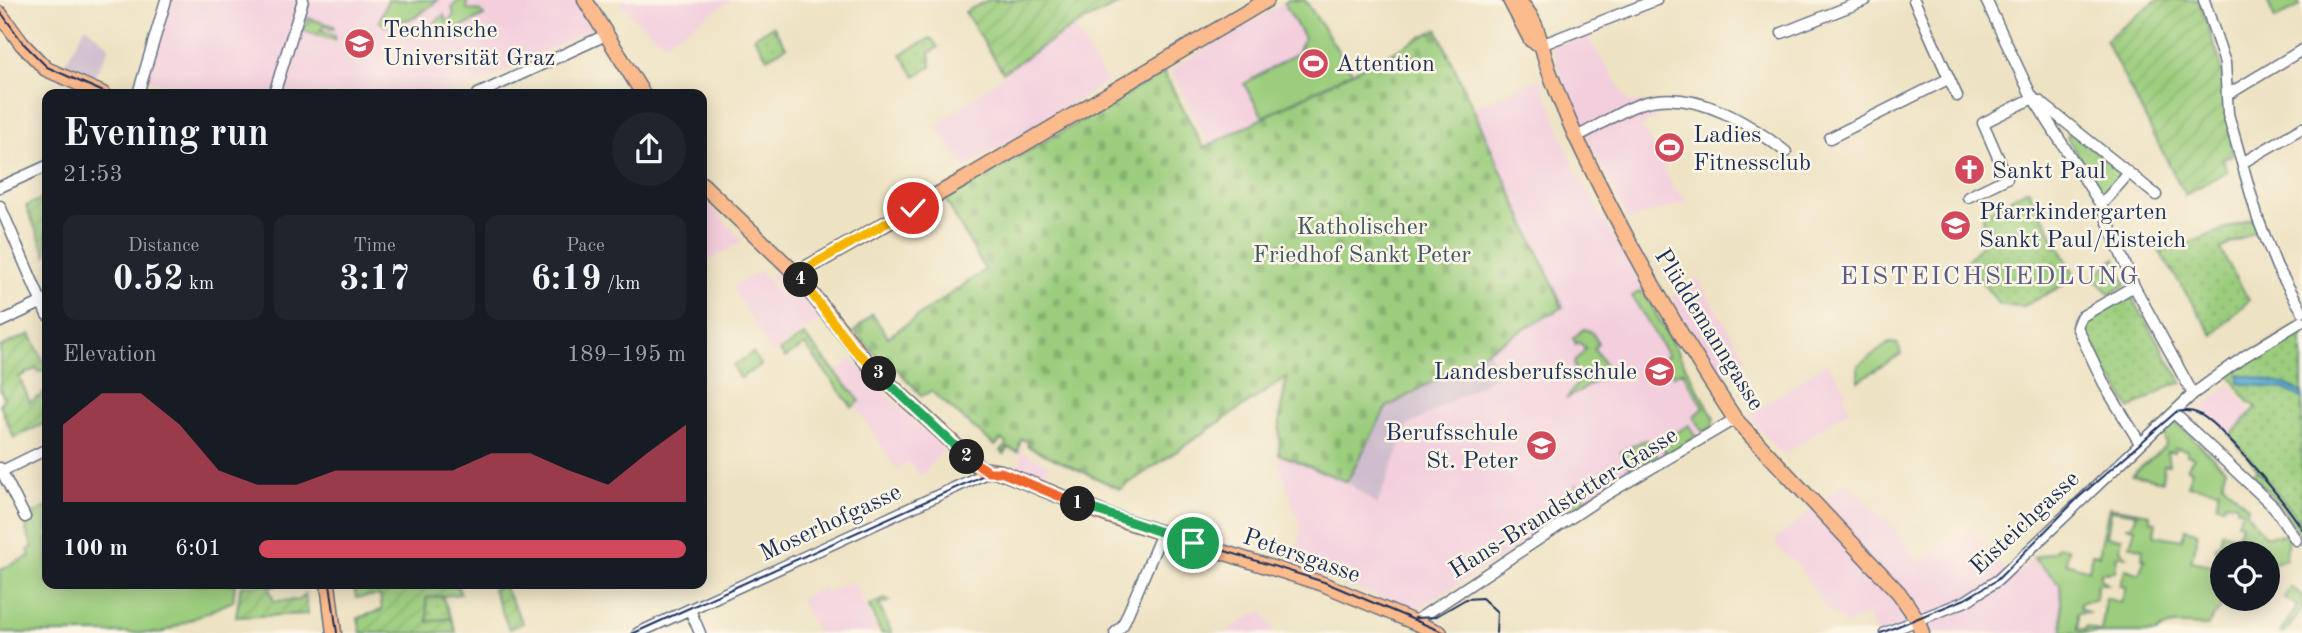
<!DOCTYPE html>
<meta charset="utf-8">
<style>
:root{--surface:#171b24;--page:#20242c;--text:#f1f3f6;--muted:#9ea1a6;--accent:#d1495b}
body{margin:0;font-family:"Old Standard TT",serif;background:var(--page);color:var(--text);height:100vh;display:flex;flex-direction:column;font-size:26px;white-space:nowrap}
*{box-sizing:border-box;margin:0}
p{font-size:23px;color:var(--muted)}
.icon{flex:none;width:38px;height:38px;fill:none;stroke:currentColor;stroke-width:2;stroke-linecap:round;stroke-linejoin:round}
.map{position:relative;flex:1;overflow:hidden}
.sheet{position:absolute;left:42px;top:89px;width:665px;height:500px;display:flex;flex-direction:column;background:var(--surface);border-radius:14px;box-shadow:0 4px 18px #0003}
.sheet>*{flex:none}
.buttons{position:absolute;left:2210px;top:541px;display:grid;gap:14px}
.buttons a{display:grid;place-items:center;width:70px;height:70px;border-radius:50%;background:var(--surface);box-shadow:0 4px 18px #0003;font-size:35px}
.pin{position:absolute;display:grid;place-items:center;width:60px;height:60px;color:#fff;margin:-30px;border:4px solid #fff;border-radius:50%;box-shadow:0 2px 7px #0007}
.km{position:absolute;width:35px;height:35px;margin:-18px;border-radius:50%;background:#222;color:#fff;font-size:19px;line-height:35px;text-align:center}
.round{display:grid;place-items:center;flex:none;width:74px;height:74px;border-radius:37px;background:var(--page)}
.overview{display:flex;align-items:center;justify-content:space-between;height:119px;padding:0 21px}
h1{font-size:38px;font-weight:700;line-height:52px}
.stats{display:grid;grid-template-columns:repeat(3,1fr);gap:10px;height:119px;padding:7px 21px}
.stats div{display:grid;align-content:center;border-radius:14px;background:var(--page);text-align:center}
.stats b{font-size:35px;font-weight:700}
.stats small{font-size:19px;font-weight:400}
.stats p{font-size:19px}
.chart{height:196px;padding:14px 21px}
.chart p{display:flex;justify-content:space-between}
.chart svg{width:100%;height:126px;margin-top:7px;fill:var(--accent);opacity:.7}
ul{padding:0 21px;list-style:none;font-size:23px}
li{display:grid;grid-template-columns:112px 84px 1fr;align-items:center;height:52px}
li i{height:18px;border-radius:9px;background:var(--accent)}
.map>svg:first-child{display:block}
</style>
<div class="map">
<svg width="2302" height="633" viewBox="0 0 2302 633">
<defs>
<pattern id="cemetery-stones" width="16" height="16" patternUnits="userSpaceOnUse" patternTransform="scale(1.75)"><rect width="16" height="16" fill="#9bcd7d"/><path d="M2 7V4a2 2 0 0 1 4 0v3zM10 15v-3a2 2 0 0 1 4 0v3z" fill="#85b06e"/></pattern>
<pattern id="park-dots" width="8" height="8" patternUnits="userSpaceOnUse" patternTransform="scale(1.75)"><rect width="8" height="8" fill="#9bcd7d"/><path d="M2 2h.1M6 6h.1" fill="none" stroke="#85b06e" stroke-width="1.8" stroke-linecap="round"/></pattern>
<pattern id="garden-furrows" width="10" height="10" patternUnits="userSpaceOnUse" patternTransform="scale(1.75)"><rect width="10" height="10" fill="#9bcd7d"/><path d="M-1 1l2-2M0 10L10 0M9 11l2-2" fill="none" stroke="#85b06e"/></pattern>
<pattern id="water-ripples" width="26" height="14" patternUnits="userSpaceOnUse" patternTransform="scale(1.75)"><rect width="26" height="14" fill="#59add5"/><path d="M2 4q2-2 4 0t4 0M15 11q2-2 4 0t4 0" fill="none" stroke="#498db0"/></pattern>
</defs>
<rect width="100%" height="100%" fill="#fcf5e5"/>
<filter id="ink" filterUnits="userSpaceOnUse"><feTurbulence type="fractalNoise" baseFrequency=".0143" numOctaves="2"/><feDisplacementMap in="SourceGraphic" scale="14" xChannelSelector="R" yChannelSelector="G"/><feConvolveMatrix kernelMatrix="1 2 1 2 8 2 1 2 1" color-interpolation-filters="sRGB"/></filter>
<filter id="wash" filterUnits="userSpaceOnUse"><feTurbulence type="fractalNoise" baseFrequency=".00686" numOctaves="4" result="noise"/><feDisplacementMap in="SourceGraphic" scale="28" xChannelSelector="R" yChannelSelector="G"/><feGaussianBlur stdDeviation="1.57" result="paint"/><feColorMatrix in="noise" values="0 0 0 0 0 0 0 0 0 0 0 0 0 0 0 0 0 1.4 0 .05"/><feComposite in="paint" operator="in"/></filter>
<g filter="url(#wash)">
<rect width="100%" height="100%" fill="#ede2c2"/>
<path fill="#f3cfde" d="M166 0H575L593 28 457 94H176L166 84 143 78Z
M619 0H732L664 43 631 15Z
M1284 3 1304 38 1298 53 1244 83 1263 117 1209 145 1171 70Z
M1074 26 1107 82 964 168 936 126 1042 45Z
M1585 33 1629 102 1644 103 1658 115 1640 128 1646 133 1673 187 1689 201 1628 220 1576 114 1551 47Z
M1540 78 1572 162 1715 418 1713 427 1582 502 1507 554 1414 611 1292 565 1301 529 1279 463V454L1347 482 1377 504 1408 426 1507 370 1497 367 1487 350 1563 307 1521 220 1474 107Z
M702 196 742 241 702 265Z
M780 269 820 320 772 354 732 287 761 271 781 297 785 294 771 276Z
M1697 278 1745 356 1738 366 1725 375 1716 373 1673 301 1675 289Z
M852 359 908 417 944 449 921 476 908 462 897 470 857 408 856 405 860 401 837 371Z
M1827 362 1847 391 1844 397 1850 409 1787 453H1779L1749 415Z
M2230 385 2252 413 2229 433 2201 407Z
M1020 450 1049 465 1045 478 1018 467 1022 455 1018 452Z
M1846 482 1891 524 1919 562 1942 544 1946 546 1972 528 2002 567 2009 582 2033 558 2060 584 2063 633H1876L1868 614 1847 624 1827 610 1797 564 1776 547V539Z
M853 581 877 633H817L800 599 823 587 826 592Z
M1262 610 1275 633H1222Z"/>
<path fill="#cfbdce" d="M86 26 110 47 92 80 63 67Z
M1487 350 1497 367 1502 370 1510 368 1408 426 1377 505 1347 482 1386 408Z"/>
<path fill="#9bcd7d" stroke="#5b7e6e" stroke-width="2" fill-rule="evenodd" d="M388 0H438L416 17 385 26 379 21Z
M459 0H467V9L480 11 484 16 446 35 433 24 444 15 446 22 454 15 452 7Z
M1288 0H1305L1352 72 1263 117 1244 84 1297 53 1304 38 1284 3Z
M2267 0H2297L2300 6 2275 19Z
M2070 131 2119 169 2121 175 2104 195 2067 138Z
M2115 258 2126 284 2110 294 2093 278Z
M1643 290 1714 418 1712 427 1703 432 1693 416 1704 408 1682 371 1674 375 1663 358 1668 356 1632 296Z
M1584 329 1592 332 1598 343 1594 348 1607 368 1612 365 1615 370 1566 399 1577 384 1574 363 1586 348 1578 342 1576 344 1573 338Z
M1889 343 1898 344 1901 354 1858 381V365Z
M753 353 761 365 740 378 733 366Z
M2176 422 2225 469 2223 483 2248 507 2247 513 2265 536 2288 535 2286 559 2268 565V553H2222V598L2227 599 2207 626C2189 627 2171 619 2157 633H2063L2060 584 2033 558 2053 552 2058 547 2068 549 2066 563 2089 570 2092 554 2099 555 2109 507 2150 514V521L2156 522 2154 535 2182 540 2185 529 2198 533 2191 561 2216 566 2221 550 2215 549 2216 545 2220 543 2222 532 2237 537 2242 524 2237 522 2243 510 2237 509V504L2225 502 2224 506 2217 505 2219 490 2187 485 2192 470 2187 468 2194 457 2187 455V450L2175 448 2174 452H2167L2169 465H2164L2163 481 2132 475 2166 446 2164 430ZM2111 510 2137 514 2132 526H2126L2135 528 2130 545 2143 549 2142 558 2145 559 2139 574 2126 569 2120 586 2126 587 2121 603 2106 598 2101 632 2086 627 2085 630 2078 629V613L2088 612 2080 608 2081 602 2096 600 2097 584H2107L2100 579 2101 573 2115 572 2117 555 2126 557 2120 549 2122 538 2107 537Z
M1689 425 1696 437 1668 454 1664 453 1665 439Z
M1644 440 1650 442 1658 459 1569 511 1577 485 1585 499 1632 471 1621 452Z
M2257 470C2274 488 2302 512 2302 538L2280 505 2252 474Z
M47 507V584H235L233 601 161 633H0V570L30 556 28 550 33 547 26 531 29 516Z
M2290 587 2302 595V609L2285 633H2280L2297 606 2284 597Z
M884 599 889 601 879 606 892 633H881L869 606Z"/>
<path fill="url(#cemetery-stones)" stroke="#5b7e6e" stroke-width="2" d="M1437 29 1563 307 1386 408 1347 482 1279 454 1280 414 1287 377 1120 489 1027 446 1029 442 1021 439 1018 452 1008 448 1004 454 1001 451 1007 444 1001 440 995 446 931 391 922 396 897 369 891 370 854 332 872 314 888 337 985 270 945 199 1164 73 1204 148Z"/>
<path fill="url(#park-dots)" stroke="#5b7e6e" stroke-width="2" d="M773 26 786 47 767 58 754 37Z
M931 38 938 47 930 53 931 67 915 76 901 54Z
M2028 189 2076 278 2024 306 2000 305 1966 262 1984 242 1983 215Z
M2253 218 2257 231 2220 249 2249 300 2213 335 2159 251 2177 248Z
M2129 292 2182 383 2172 385 2130 409 2114 380 2108 382 2104 366 2079 326 2080 322Z
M2302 321V523L2230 435 2257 407 2248 402 2226 370Z
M804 335 860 401 852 407 805 345 785 358 780 351Z
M442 596 451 618 428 622 426 598Z"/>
<path fill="url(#garden-furrows)" stroke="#5b7e6e" stroke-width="2" d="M988 0H1127L1074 26 1003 72 965 12Z
M2157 0H2199L2221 65 2233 155 2223 159 2227 171 2185 195 2105 40Z
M308 18 334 26V29L324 26 321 30 335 35 334 40 304 31Z
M47 196V256L26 206Z
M30 334 47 369 39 372 37 368 19 377 30 402 47 391V422L14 438 0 405 4 398 0 389V347Z
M241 585H277L269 588 274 601 299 600 305 594 308 614 236 617Z
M354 585H457L461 594 426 598 428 622 451 618 456 633H361L358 618 382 610 380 595 356 598Z
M503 585 523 623 509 629 493 589Z"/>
<path fill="url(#water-ripples)" stroke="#3a6e9a" stroke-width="2" d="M2239 374 2287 385 2302 393V398L2284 389 2239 383Z"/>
</g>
<g filter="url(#ink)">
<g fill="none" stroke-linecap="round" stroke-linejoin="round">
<defs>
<path id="minor" d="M1914 0 1957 96
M1986 0 2030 93 2101 205 2134 286 2193 394
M2204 0 2225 63 2228 114 2258 219 2277 267 2302 311
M1782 33 1866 0
M1541 45 1656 0
M138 94 166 0
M274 94 303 0
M478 94 608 34
M2227 95 2302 50
M2039 101 2129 173 2101 205
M1576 137C1598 127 1620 110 1643 103 1694 88 1748 122 1786 152
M1830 138 1948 79
M2242 163 2302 128
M2129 173 2156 195
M0 187 47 166
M1968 197 2007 178 1983 123 2033 98
M0 206 47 315
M2134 286 2081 317 2077 327 2106 388 2140 443
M0 322 47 300
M2175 414 2274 507 2296 540
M0 468 25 517
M0 472 47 449
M690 610 700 633
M1414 622 1599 499 1735 419
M638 633 989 472
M1115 633 1123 625 1162 533
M1885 633 1966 601 1998 580 2193 394 2245 356 2302 321"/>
<path id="major" d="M585 0 643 94
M1510 0 1531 40 1541 45
M1517 0C1539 19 1540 45 1549 71 1557 93 1566 115 1575 135 1622 234 1675 329 1735 419L1899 593 1917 619 1922 633
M0 14 22 44 46 69 103 94
M702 184 796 274 869 365 981 469 1001 472 1109 516 1323 584 1440 633
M796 274 965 179 1267 0
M328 584 334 633"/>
</defs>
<use href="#minor" stroke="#646e81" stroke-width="13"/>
<use href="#major" stroke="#646e81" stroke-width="17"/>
<use href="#minor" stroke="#fff" stroke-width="10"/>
<use href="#major" stroke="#fbbb8d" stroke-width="14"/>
<path stroke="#1b2f5e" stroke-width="2" d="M0 11 23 43 47 67 108 94
M330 584 337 633
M1415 618 1435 617 1466 599 1482 598 1497 612 1496 633
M634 633 995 470 1136 523 1324 582 1445 633
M1881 633 1965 599 1997 580 2078 498 2176 412C2182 411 2190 410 2197 413 2219 421 2288 506 2302 529"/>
</g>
</g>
<g fill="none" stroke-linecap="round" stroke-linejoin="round" filter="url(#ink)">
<defs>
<path id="split-1" d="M1078 504 1193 543"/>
<path id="split-2" d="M967 457 989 472H1001L1078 504"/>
<path id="split-3" d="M879 374 967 457"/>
<path id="split-4" d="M801 280 853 348 879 374"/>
<path id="split-5" d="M801 280 796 274 913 208"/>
</defs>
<use href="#split-1" stroke="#fff" stroke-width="14"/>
<use href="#split-2" stroke="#fff" stroke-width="14"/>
<use href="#split-3" stroke="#fff" stroke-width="14"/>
<use href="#split-4" stroke="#fff" stroke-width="14"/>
<use href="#split-5" stroke="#fff" stroke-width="14"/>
<use href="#split-1" stroke="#22a559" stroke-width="9"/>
<use href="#split-2" stroke="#f0652b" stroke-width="9"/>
<use href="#split-3" stroke="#22a559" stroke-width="9"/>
<use href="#split-4" stroke="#f5b400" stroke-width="9"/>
<use href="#split-5" stroke="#f5b400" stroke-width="9"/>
</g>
<defs>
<symbol id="university-disc" viewBox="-11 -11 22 22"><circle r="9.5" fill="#d1495b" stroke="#fcf5e5"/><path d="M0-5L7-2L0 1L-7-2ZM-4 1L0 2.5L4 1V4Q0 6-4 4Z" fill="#fff"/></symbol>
<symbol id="stadium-disc" viewBox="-11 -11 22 22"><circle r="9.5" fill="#d1495b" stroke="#fcf5e5"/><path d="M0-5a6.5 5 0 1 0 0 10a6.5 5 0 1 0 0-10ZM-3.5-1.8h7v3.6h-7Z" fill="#fff"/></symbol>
<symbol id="church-disc" viewBox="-11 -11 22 22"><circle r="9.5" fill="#d1495b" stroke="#fcf5e5"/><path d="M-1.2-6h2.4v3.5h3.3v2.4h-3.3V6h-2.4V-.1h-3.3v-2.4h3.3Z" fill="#fff"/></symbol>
<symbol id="school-disc" viewBox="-11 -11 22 22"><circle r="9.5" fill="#d1495b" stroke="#fcf5e5"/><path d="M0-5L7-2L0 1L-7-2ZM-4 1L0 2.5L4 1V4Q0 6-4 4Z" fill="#fff"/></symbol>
</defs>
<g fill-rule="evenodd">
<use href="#university-disc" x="342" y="26" width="35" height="35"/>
<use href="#stadium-disc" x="1296" y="46" width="35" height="35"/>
<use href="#stadium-disc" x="1652" y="130" width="35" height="35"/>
<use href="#church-disc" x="1952" y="152" width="35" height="35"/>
<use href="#school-disc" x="1938" y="208" width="35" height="35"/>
<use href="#school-disc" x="1642" y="354" width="35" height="35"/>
<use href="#school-disc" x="1524" y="428" width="35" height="35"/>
</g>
<g text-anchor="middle" stroke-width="5" stroke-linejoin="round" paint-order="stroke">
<g font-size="24" fill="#1b2f5e" stroke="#fcf5e5" text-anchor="start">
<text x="383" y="37">Technische<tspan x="383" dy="28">Universität Graz</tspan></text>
<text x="1336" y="71">Attention</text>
<text x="1693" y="142">Ladies<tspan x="1693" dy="28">Fitnessclub</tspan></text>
<text x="1992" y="178">Sankt Paul</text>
<text x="1979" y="219">Pfarrkindergarten<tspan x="1979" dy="28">Sankt Paul/Eisteich</tspan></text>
<text x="1637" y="379" text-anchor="end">Landesberufsschule</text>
<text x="1518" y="440" text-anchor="end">Berufsschule<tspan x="1518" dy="28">St. Peter</tspan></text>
</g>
<g font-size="24" fill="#3b5666" stroke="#fcf5e5">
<text x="1362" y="234">Katholischer<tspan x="1362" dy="28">Friedhof Sankt Peter</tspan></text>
</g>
<g font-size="24" fill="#1b2f5e" stroke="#fcf5e5">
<text transform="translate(1710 329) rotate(58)" y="8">Plüddemanngasse</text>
<text transform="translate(1563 502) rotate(-32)" y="8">Hans-Brandstetter-Gasse</text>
<text transform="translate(830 522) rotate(-25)" y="8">Moserhofgasse</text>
<text transform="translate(2024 522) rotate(-43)" y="8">Eisteichgasse</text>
<text transform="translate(1302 555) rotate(19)" y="8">Petersgasse</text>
</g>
<g font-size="26" letter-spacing="2" fill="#595d8a" stroke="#fcf5e5">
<text x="1990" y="284">EISTEICHSIEDLUNG</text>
</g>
</g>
</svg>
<div class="buttons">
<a><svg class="icon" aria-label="locate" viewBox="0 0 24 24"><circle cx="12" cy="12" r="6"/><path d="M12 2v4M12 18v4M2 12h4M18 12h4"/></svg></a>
</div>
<div class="pin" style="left:1193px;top:543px;background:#1e9e55"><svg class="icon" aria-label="arrive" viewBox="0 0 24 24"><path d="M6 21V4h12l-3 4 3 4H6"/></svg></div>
<div class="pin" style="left:913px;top:208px;background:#d93025"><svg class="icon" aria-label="check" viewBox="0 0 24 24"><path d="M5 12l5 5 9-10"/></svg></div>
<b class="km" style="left:1078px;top:504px">1</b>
<b class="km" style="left:967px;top:457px">2</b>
<b class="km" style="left:879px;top:374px">3</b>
<b class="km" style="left:801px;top:280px">4</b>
<section class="sheet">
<div class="overview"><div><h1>Evening run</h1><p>21:53</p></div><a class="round"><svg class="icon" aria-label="share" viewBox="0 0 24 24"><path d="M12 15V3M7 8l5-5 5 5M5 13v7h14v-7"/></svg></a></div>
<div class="stats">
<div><p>Distance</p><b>0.52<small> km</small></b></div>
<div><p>Time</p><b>3:17</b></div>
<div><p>Pace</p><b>6:19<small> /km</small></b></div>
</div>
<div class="chart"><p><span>Elevation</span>189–195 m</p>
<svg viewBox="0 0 160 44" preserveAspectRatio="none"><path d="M0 44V17L10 6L20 6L30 17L40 33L50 38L60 38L70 33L80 33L90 33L100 33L110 27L120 27L130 33L140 38L150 27L160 17V44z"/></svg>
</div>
<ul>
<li><b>100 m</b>6:01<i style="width:100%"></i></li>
</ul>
</section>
</div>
